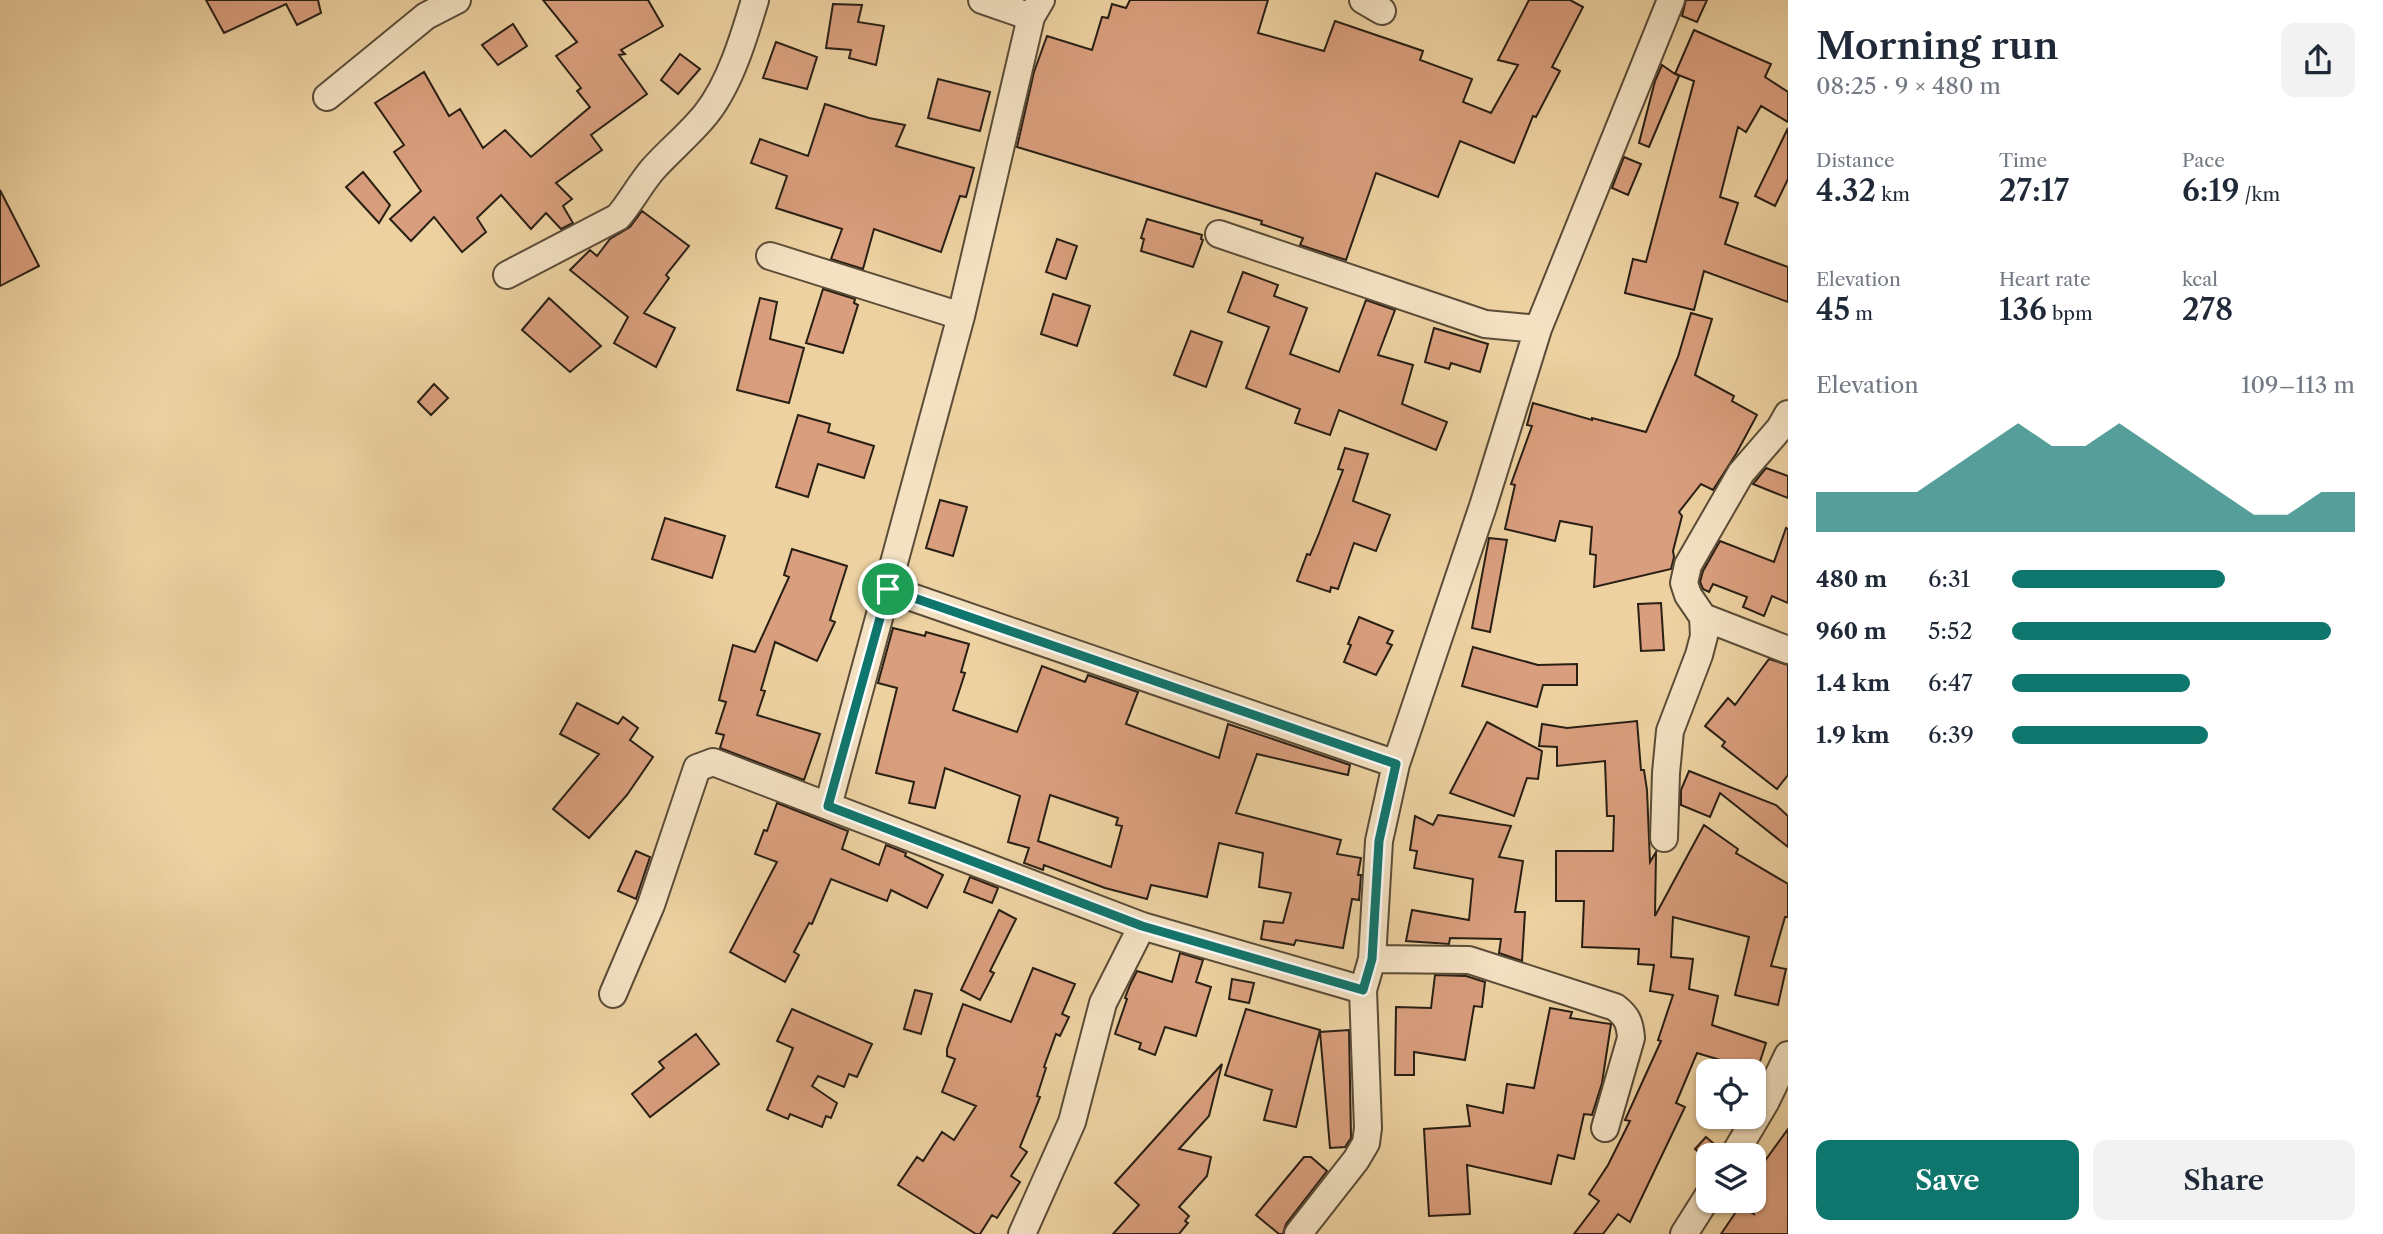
<!DOCTYPE html>
<meta charset="utf-8">
<style>
:root{--surface:#fff;--page:#f2f2f3;--text:#1f2937;--muted:#747a83;--accent:#0f766e}
body{margin:0;font-family:"Libre Caslon Text",serif;background:var(--page);color:var(--text);height:100vh;display:flex;flex-direction:column;font-size:26px;white-space:nowrap}
*{box-sizing:border-box;margin:0}
p{font-size:23px;color:var(--muted)}
.icon{flex:none;width:38px;height:38px;fill:none;stroke:currentColor;stroke-width:2;stroke-linecap:round;stroke-linejoin:round}
.map{position:relative;flex:1;overflow:hidden}
.drawer{display:flex;flex-direction:column;background:var(--surface);width:595px}
.drawer>*{flex:none}
.controls{position:absolute;left:1696px;top:1059px;display:grid;gap:14px}
.controls a{display:grid;place-items:center;width:70px;height:70px;border-radius:14px;background:var(--surface);box-shadow:0 2px 5px #0004;font-size:35px}
.pin{position:absolute;display:grid;place-items:center;width:60px;height:60px;color:#fff;margin:-30px;border:4px solid #fff;border-radius:50%;box-shadow:0 2px 7px #0007}
.round{display:grid;place-items:center;flex:none;width:74px;height:74px;border-radius:14px;background:var(--page)}
.summary{display:flex;align-items:center;justify-content:space-between;height:119px;padding:0 28px}
h1{font-size:38px;font-weight:600;line-height:52px}
.stats{display:grid;grid-template-columns:repeat(3,1fr);gap:10px;height:119px;padding:7px 28px}
.stats div{display:grid;align-content:center}
.stats b{font-size:30px;font-weight:600}
.stats small{font-size:19px;font-weight:400}
.stats p{font-size:19px}
.chart{height:196px;padding:14px 28px}
.chart p{display:flex;justify-content:space-between}
.chart svg{width:100%;height:126px;margin-top:7px;fill:var(--accent);opacity:.7}
.primary-button{display:flex;gap:14px;margin-top:auto;padding:14px 28px}
.primary-button a{flex:1;height:80px;border-radius:14px;background:var(--accent);color:#fff;font-size:28px;font-weight:600;line-height:80px;text-align:center}
.primary-button a+a{background:var(--page);color:var(--text)}
ul{padding:0 28px;list-style:none;font-size:23px}
li{display:grid;grid-template-columns:112px 84px 1fr;align-items:center;height:52px}
li i{height:18px;border-radius:9px;background:var(--accent)}
main{display:flex;flex:1;min-height:0}
.map>svg:first-child{display:block}
</style>
<main>
<div class="map">
<svg width="1788" height="1234" viewBox="0 0 1788 1234">
<rect width="100%" height="100%" fill="#edd1a1"/>
<filter id="stains"><feTurbulence type="fractalNoise" baseFrequency=".00286" numOctaves="4"/><feColorMatrix values="0 0 0 0 .2 0 0 0 0 .09 0 0 0 0 .02 0 0 0 .5 -.17"/></filter>
<radialGradient id="worn" r=".72"><stop offset=".6" stop-color="#630" stop-opacity="0"/><stop offset="1" stop-color="#630" stop-opacity=".3"/></radialGradient>
<path fill="#d99e7d" stroke="#291f14" stroke-width="2" fill-rule="evenodd" d="M206 0H318L321 13 297 25 286 4 224 33Z
M543 0H648L663 26 621 50 625 54 619 55 647 94 591 135 602 150 556 183 572 199 563 206 573 223 561 229 546 213 531 229 501 195 477 218 486 232 462 252 434 217 411 241 390 219 421 191 394 152 404 145 375 103 424 72 449 116 460 109 483 148 505 130 531 157 590 107 577 91 581 88 556 56 577 42Z
M1130 0H1268L1258 33 1324 51 1335 21 1423 51 1420 60 1472 79 1463 102 1491 113 1518 65 1498 60 1529 0H1570L1583 7 1552 67 1560 71 1536 117 1533 116 1514 163 1460 141 1438 197 1376 173 1346 260 1300 245 1303 238 1261 224 1262 221 1017 147 1034 72 1047 36 1092 50 1102 17 1108 18 1112 4 1126 8Z
M1686 0H1707L1697 22 1682 16Z
M833 4 862 5 858 22 884 26 876 65 849 58 851 50 826 48Z
M513 24 527 46 498 65 482 45Z
M1694 30 1771 64 1765 77 1788 92V122L1761 106 1746 132 1738 127 1720 197 1738 203 1725 244 1788 267V302L1704 271 1694 310 1625 293 1633 259 1646 262 1694 81 1676 74 1679 76 1649 147 1639 143 1655 81 1662 65 1675 74Z
M776 42 817 57 807 89 763 78Z
M680 54 700 69 678 94 661 80Z
M938 79 990 92 980 131 928 118Z
M825 104 869 118 905 125 896 146 974 168 966 197 960 196 941 252 874 229 863 269 831 259 842 229 776 208 787 176 751 163 760 139 808 156Z
M1788 128V179L1775 206 1755 196Z
M1624 157 1641 164 1628 195 1612 188Z
M363 172 390 205 379 223 346 187Z
M0 190 39 266 0 286Z
M642 211 689 246 666 275 669 278 644 313 675 328 656 367 614 343 628 317 570 270 590 250 597 256 610 239 630 227Z
M1147 219 1202 235 1201 239 1203 240 1193 267 1141 251 1144 239 1141 238Z
M1057 239 1077 246 1066 279 1046 272Z
M1243 272 1278 285 1274 296 1307 308 1290 354 1339 372 1366 300 1395 310 1378 355 1413 365 1402 404 1447 422 1436 450 1339 410 1330 435 1295 423 1300 409 1246 388 1269 327 1228 312Z
M823 289 855 299 854 303 858 305 843 353 806 343Z
M1053 294 1090 306 1077 346 1041 334Z
M549 298 601 346 570 372 522 330Z
M760 298 777 302 770 339 804 348 789 403 737 390Z
M1691 313 1712 319 1695 375 1734 396 1732 401 1757 415 1736 454 1713 490 1701 484 1679 512 1682 516 1673 551 1674 557 1671 569 1594 587 1596 555 1590 554 1592 527 1560 521 1555 541 1505 529 1515 485 1511 484 1532 426 1527 425 1533 403 1592 420V418L1646 432 1678 357Z
M1434 328 1488 344 1480 372 1451 363 1449 369 1425 362Z
M1191 331 1222 342 1206 387 1174 375Z
M434 384 448 398 431 415 418 402Z
M798 415 830 424 828 432 874 446 864 478 818 464 808 497 776 487Z
M1345 448 1368 454 1353 501 1390 515 1376 551 1354 543 1338 589 1331 587 1330 592 1297 581 1307 554 1310 555 1318 536 1343 470 1338 469Z
M1766 468 1788 476V498L1753 484Z
M940 500 967 507 953 556 926 548Z
M665 518 725 536 712 578 652 559Z
M1786 528 1788 529V603L1772 596 1764 616 1743 607 1747 597 1713 584 1709 592 1703 589 1700 582 1703 571 1720 541 1774 562Z
M1489 538 1507 540 1490 632 1472 628Z
M792 549 847 566 830 620 835 622 817 661 775 642 761 690 765 691 757 715 820 734 804 780 720 748 724 735 716 733 726 702 719 700 733 645 755 652 789 577 784 575Z
M1661 603 1664 650 1641 651 1638 604Z
M1359 617 1393 631 1387 643 1392 645 1376 675 1344 662 1351 645 1348 644Z
M893 628 925 636 926 632 969 644 961 672 965 673 953 710 1017 732 1042 666 1085 682 1088 675 1138 692 1126 724 1219 758 1228 724 1350 765 1348 775 1257 754 1236 813 1341 840 1337 854 1361 858 1358 875H1361L1359 900 1352 899 1343 948 1296 940 1294 945 1261 939 1264 921 1283 923 1291 893 1259 887 1263 853 1219 843 1207 897 1151 885 1147 899 1105 888 1044 865 1043 870 1024 863 1029 848 1008 842 1020 796 945 768 935 808 909 803 914 782 876 773 897 688 878 683ZM1050 795 1118 818 1116 825 1122 826 1111 867 1038 841Z
M1473 647 1538 665 1577 664V685H1543L1537 707 1462 686Z
M1769 659 1788 665V775L1777 789 1722 746 1725 742 1705 726 1728 698 1735 705Z
M577 703 618 724 623 717 638 728 630 740 653 757 627 795 589 838 553 809 599 754 560 734Z
M1637 721 1641 770H1644L1647 790 1650 862 1656 852 1655 916 1704 825 1738 849 1736 853 1788 884V917H1785L1771 966 1786 969 1778 1005 1735 995 1749 937 1673 917 1671 957 1693 959 1689 989 1718 996 1712 1025 1766 1043 1757 1071 1697 1053 1676 1103 1685 1107 1630 1222 1618 1214 1603 1234H1574L1599 1201 1589 1194 1608 1165 1630 1121 1625 1120 1661 1041 1658 1040 1673 995 1650 991 1654 965 1638 964 1639 949 1582 947 1584 901H1556V851H1613L1614 816H1607L1605 761 1557 766V747L1539 746 1542 724 1567 728Z
M1487 722 1542 751 1538 779 1527 778 1514 816 1450 793Z
M1689 771 1776 805 1788 816V847L1720 793 1710 817 1681 805V790Z
M777 803 848 831 842 849 879 865 886 845 906 853 905 856 943 875 927 908 891 890 887 901 831 879 812 924 809 923 794 952 799 955 785 982 730 952 777 862 755 854 764 830 767 831Z
M1438 815 1511 826 1499 857 1523 861 1515 912H1525L1522 961 1499 953 1501 939 1450 938 1449 944 1406 941 1412 910 1469 920 1473 879 1414 868 1417 851 1410 850 1415 816 1433 825Z
M636 851 650 857 636 899 618 891Z
M970 877 998 888 992 903 964 892Z
M999 910 1016 919 990 971 994 973 980 1000 961 990Z
M1180 953 1203 960 1196 982 1211 987 1196 1036 1165 1027 1155 1055 1139 1049 1141 1043 1115 1034 1127 999 1125 998 1130 985 1137 971 1172 982Z
M1033 968 1075 984 1062 1014 1069 1017 1060 1036 1056 1034 1044 1067 1046 1068 1037 1096 1040 1097 1020 1147 1027 1152 1011 1176 1020 1182 997 1218 992 1215 980 1234H976L898 1185 917 1157 923 1161 942 1132 954 1140 976 1106 942 1092 955 1059 947 1056V1049L963 1004 1011 1022Z
M1435 975 1466 976 1485 982 1482 1007 1474 1006 1465 1060 1414 1052V1075H1395L1396 1007 1431 1008Z
M1232 979 1254 983 1249 1003 1229 999Z
M915 990 932 994 921 1034 904 1029Z
M1550 1008 1572 1012 1570 1018 1611 1024 1602 1083 1592 1115 1584 1114 1574 1159 1558 1155 1551 1184 1467 1165 1470 1214 1429 1216 1424 1129 1470 1126 1467 1105 1503 1113 1507 1084 1534 1088Z
M792 1009 872 1044 857 1077 849 1074 844 1087 818 1076 812 1086 837 1103 831 1118 826 1116 822 1127 790 1114 788 1119 767 1110 793 1048 777 1041Z
M1246 1009 1320 1030 1296 1127 1264 1120 1272 1090 1225 1075Z
M1349 1030 1351 1138 1345 1147 1330 1148 1320 1032Z
M696 1034 719 1064 650 1117 632 1094 664 1068 659 1062Z
M1222 1064 1209 1116 1179 1149 1211 1157 1207 1176 1179 1207 1189 1216 1185 1221 1188 1223 1179 1234H1113L1139 1205 1115 1183Z
M1788 1129V1234H1721L1740 1206 1754 1214V1176Z
M1706 1137 1720 1149 1717 1155H1708V1161L1695 1149Z
M1304 1157H1311L1327 1171 1286 1224 1283 1234H1279L1256 1215Z"/>
<g fill="none" stroke-linecap="round" stroke-linejoin="round">
<defs>
<path id="street" d="M982 0 1031 17
M1363 0 1382 11
M327 97 426 16 457 0
M1219 234 1485 324 1538 329
M770 256 961 316
M507 275 618 217C631 202 640 184 653 169 670 150 690 134 706 114 730 84 744 37 755 0
M888 589 1396 764
M1703 617 1788 650
M828 806 961 316 1031 17 1041 0
M1664 838 1666 773 1670 731 1699 655 1704 636 1703 617 1688 595 1684 583 1688 565 1741 473 1780 428 1788 414
M1372 959 1469 960 1615 1007C1627 1016 1630 1023 1631 1038L1605 1128
M613 994 651 905 697 768 713 762 1142 926 1363 990
M1734 1155 1766 1101 1788 1055
M1022 1234 1072 1122 1103 1003 1142 926
M1298 1234 1356 1160 1366 1143 1368 1128 1363 990 1372 959 1379 841 1396 764 1483 506 1538 329 1671 0
M1684 1234 1708 1196"/>
</defs>
<use href="#street" stroke="#5a4c37" stroke-width="30"/>
<use href="#street" stroke="#f3e1c2" stroke-width="26"/>
</g>
<g fill="none" stroke-linecap="round" stroke-linejoin="round">
<defs>
<path id="route" d="M888 589 1396 764 1379 841 1372 959 1363 990 1142 926 828 806Z"/>
</defs>
<use href="#route" stroke="#fff" stroke-width="14"/>
<use href="#route" stroke="#0f766e" stroke-width="9"/>
</g>
<rect width="100%" height="100%" filter="url(#stains)"/>
<rect width="100%" height="100%" fill="url(#worn)"/>
</svg>
<div class="controls">
<a><svg class="icon" aria-label="locate" viewBox="0 0 24 24"><circle cx="12" cy="12" r="6"/><path d="M12 2v4M12 18v4M2 12h4M18 12h4"/></svg></a>
<a><svg class="icon" aria-label="layers" viewBox="0 0 24 24"><path d="M12 4l9 5-9 5-9-5zM3 14l9 5 9-5"/></svg></a>
</div>
<div class="pin" style="left:888px;top:589px;background:#1e9e55"><svg class="icon" aria-label="arrive" viewBox="0 0 24 24"><path d="M6 21V4h12l-3 4 3 4H6"/></svg></div>
</div>
<section class="drawer">
<div class="summary"><div><h1>Morning run</h1><p>08:25 · 9 × 480 m</p></div><a class="round"><svg class="icon" aria-label="share" viewBox="0 0 24 24"><path d="M12 15V3M7 8l5-5 5 5M5 13v7h14v-7"/></svg></a></div>
<div class="stats">
<div><p>Distance</p><b>4.32<small> km</small></b></div>
<div><p>Time</p><b>27:17</b></div>
<div><p>Pace</p><b>6:19<small> /km</small></b></div>
</div>
<div class="stats">
<div><p>Elevation</p><b>45<small> m</small></b></div>
<div><p>Heart rate</p><b>136<small> bpm</small></b></div>
<div><p>kcal</p><b>278</b></div>
</div>
<div class="chart"><p><span>Elevation</span>109–113 m</p>
<svg viewBox="0 0 160 44" preserveAspectRatio="none"><path d="M0 44V30L10 30L20 30L30 30L40 22L50 14L60 6L70 14L80 14L90 6L100 14L110 22L120 30L130 38L140 38L150 30L160 30V44z"/></svg>
</div>
<ul>
<li><b>480 m</b>6:31<i style="width:62%"></i></li>
<li><b>960 m</b>5:52<i style="width:93%"></i></li>
<li><b>1.4 km</b>6:47<i style="width:52%"></i></li>
<li><b>1.9 km</b>6:39<i style="width:57%"></i></li>
</ul>
<div class="primary-button"><a>Save</a><a>Share</a></div>
</section>
</main>
